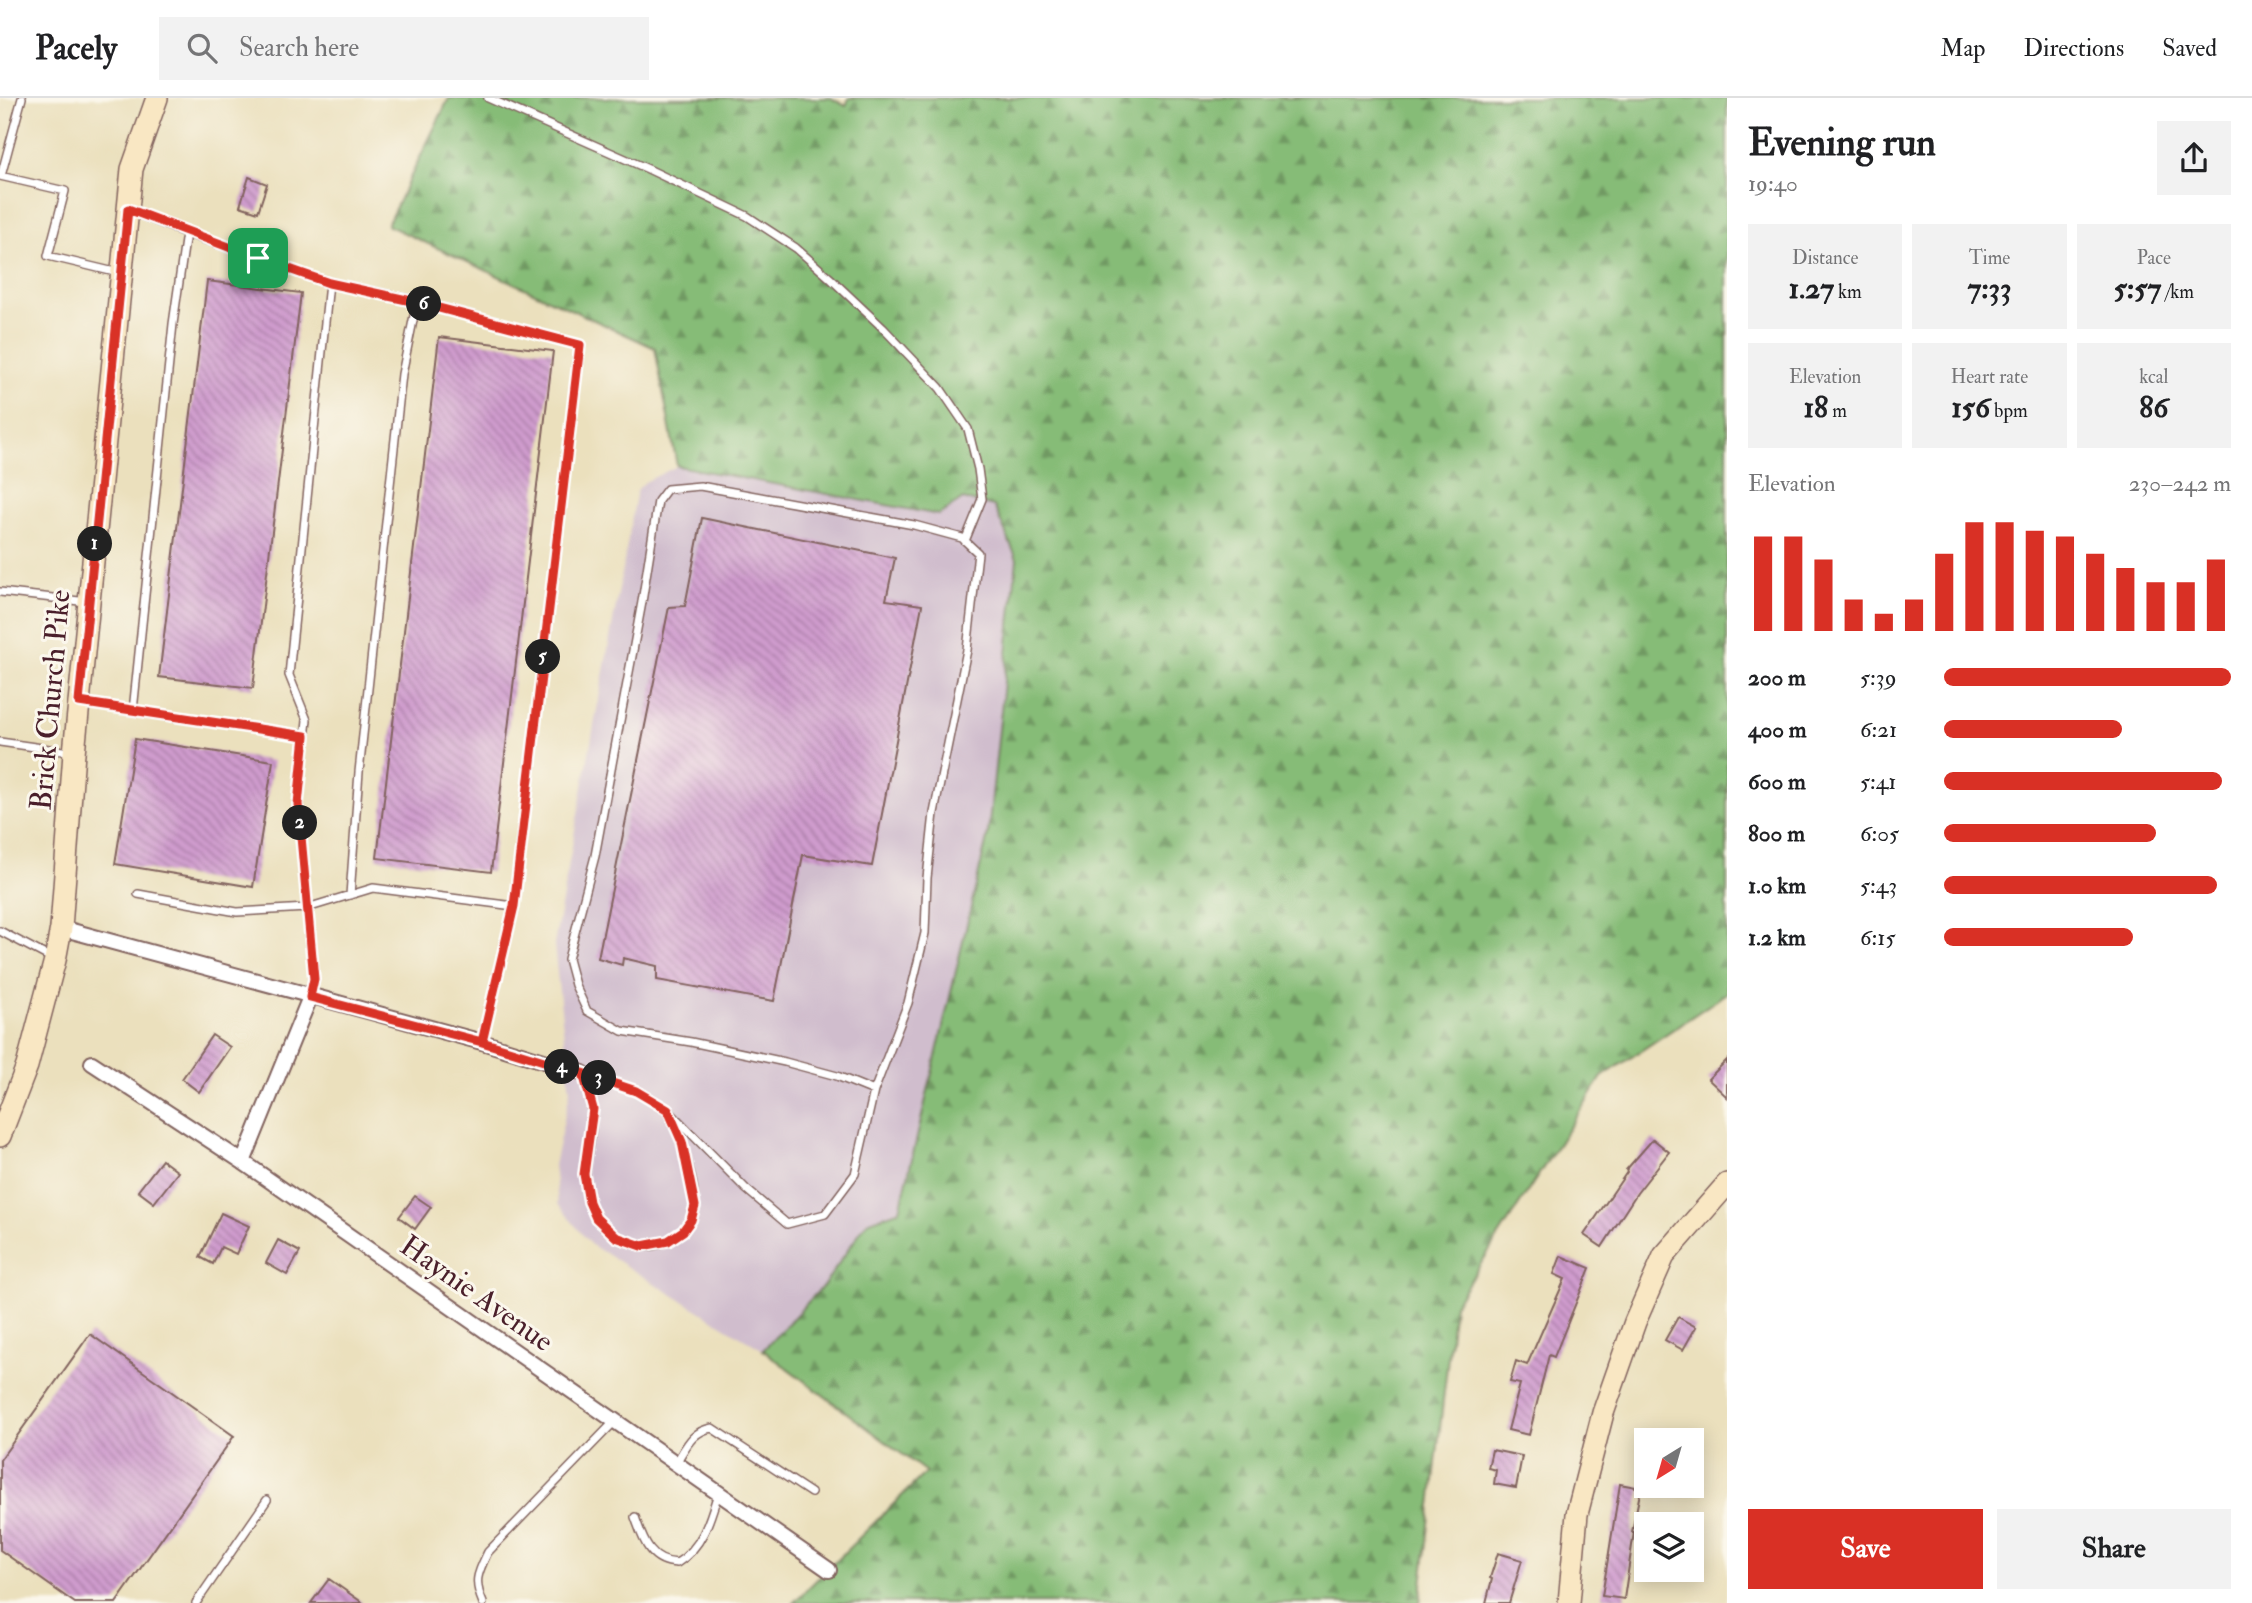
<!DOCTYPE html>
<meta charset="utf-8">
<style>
:root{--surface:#fff;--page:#f2f2f2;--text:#202124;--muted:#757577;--line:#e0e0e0;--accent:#d93025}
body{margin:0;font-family:"IM FELL Double Pica",serif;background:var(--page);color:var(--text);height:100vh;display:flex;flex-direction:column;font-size:26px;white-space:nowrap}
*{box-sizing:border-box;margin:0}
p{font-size:23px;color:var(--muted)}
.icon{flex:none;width:38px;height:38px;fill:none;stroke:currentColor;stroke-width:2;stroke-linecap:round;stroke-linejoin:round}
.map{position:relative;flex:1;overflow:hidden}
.sheet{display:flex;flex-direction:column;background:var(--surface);width:525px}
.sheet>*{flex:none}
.needle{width:46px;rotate:217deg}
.buttons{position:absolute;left:1634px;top:1330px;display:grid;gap:14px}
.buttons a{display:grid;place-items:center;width:70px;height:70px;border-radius:0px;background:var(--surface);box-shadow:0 4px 18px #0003;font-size:35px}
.pin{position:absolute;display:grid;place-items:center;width:60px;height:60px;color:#fff;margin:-30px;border-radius:14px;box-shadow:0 4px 10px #0006}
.km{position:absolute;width:35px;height:35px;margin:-18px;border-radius:50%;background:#222;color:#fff;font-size:19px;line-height:35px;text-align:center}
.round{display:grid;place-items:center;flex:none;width:74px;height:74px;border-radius:0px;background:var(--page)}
.summary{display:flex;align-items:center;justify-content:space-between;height:119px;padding:0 21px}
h1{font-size:38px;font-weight:800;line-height:52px}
.stats{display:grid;grid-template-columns:repeat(3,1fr);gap:10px;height:119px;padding:7px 21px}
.stats div{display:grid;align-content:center;border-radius:0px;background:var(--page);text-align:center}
.stats b{font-size:30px;font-weight:800}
.stats small{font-size:19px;font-weight:400}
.stats p{font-size:19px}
.chart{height:196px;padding:14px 21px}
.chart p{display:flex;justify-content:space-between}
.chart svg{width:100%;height:126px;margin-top:7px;stroke:var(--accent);stroke-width:6}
.cta{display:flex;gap:14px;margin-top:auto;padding:14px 21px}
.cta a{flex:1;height:80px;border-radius:0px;background:var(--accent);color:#fff;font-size:28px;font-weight:800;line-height:80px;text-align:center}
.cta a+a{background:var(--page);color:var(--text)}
ul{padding:0 21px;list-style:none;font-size:23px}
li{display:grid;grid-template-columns:112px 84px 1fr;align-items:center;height:52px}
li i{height:18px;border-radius:9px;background:var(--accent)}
header{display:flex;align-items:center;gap:42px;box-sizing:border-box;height:98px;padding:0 35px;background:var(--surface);border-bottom:2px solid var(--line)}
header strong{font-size:33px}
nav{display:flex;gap:38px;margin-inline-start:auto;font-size:24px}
.search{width:490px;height:63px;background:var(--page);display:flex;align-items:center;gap:18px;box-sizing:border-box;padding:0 24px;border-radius:0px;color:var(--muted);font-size:26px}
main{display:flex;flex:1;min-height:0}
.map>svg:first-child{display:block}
</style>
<header>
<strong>Pacely</strong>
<div class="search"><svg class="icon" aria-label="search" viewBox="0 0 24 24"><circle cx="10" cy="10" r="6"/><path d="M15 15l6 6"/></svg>Search here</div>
<nav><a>Map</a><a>Directions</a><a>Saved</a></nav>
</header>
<main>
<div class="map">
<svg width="1727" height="1505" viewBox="0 0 1727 1505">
<defs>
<pattern id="forest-firs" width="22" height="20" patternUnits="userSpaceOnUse" patternTransform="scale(1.75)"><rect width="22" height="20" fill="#86bc77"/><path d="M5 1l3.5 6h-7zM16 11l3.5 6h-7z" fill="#709862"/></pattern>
<pattern id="building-back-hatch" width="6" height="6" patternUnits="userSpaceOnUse" patternTransform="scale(1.75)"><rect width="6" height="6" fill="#cf9bcd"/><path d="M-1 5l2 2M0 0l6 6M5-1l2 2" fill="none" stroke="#aa7ea7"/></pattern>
</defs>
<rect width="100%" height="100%" fill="#fbf7ec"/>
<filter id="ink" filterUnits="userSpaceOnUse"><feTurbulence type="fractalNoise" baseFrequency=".0143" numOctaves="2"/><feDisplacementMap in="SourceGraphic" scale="14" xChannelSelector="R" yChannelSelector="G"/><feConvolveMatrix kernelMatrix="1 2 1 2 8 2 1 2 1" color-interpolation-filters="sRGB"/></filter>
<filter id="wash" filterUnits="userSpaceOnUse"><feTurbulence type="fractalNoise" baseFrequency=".00686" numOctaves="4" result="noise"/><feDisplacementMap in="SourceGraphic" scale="28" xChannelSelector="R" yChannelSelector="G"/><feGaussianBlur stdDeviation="1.57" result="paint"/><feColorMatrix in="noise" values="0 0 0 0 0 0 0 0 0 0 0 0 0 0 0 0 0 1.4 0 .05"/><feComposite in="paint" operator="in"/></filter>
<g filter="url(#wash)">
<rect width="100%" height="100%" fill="#ebe0bd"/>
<path fill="#d0bdcd" d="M677 368 939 417 963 401 994 408 1017 461 988 736 900 1113 867 1124 824 1187 763 1252 590 1146 558 1106 554 1067 570 994 554 847 637 392 645 384Z"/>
<path fill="url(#forest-firs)" stroke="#686e51" stroke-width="2" d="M449 0H831L846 8 849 0H1727V895L1602 979 1454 1207 1420 1505H793L926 1374 763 1252 824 1187 867 1124 900 1112 988 736 1017 461 994 408 963 401 939 417 677 368 655 250 387 127Z"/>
<g id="blocks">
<path fill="url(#building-back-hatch)" d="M249 79 267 86 258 114 240 108Z
M207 183 301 195 253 590 159 579Z
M439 239 553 253 491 774 377 760Z
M702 420 895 460 886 502 922 507 872 768 803 757 774 903 657 882V868L623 860 622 867 598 860 669 509 685 508Z
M135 641 273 663 253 789 115 766Z
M212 937 230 949 199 994 182 981Z
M1727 962V999L1708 981Z
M1653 1041 1669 1054 1637 1095 1602 1149 1584 1137 1627 1074 1626 1072Z
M162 1062 178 1074 154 1105 138 1093Z
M415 1098 431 1109 415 1131 399 1119Z
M221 1115 249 1128 236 1156 221 1149 213 1166 200 1159Z
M278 1142 300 1154 287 1177 266 1165Z
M1561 1158 1590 1170 1554 1259 1549 1257 1529 1337 1508 1332 1520 1286 1510 1284 1516 1263 1527 1267 1565 1181 1554 1176Z
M1678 1219 1696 1229 1683 1252 1665 1242Z
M90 1236 234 1338 116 1505H75L0 1452V1362Z
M1492 1352 1522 1358 1516 1390 1494 1386 1496 1372 1488 1370Z
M1620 1386 1641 1390 1632 1434H1634L1624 1501 1602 1498Z
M1498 1455 1522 1462 1509 1505H1486L1492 1481 1490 1480Z
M329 1481 363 1505H311Z"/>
</g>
</g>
<g filter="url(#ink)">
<use href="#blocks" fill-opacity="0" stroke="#82635e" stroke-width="2"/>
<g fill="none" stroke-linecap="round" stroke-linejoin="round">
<defs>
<path id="lane" d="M488 0 648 71 747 118 796 150 830 180 883 230 940 290 968 331 978 371 982 401 965 443
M0 78 65 93 48 158 119 175
M1 78 22 0
M129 112 186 135 329 185 289 577 307 622 298 706 314 882 310 898
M329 185 417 203 402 276 359 674 350 797
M417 203 580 247 514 808
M0 494 88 504
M80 604 133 613 173 226 186 135
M133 613 305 638
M0 644 70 654
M138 796 237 814 307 810 373 790 514 808 482 944
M0 833 51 860
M583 975 636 993 668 1012 746 1091 787 1126 825 1116 855 1076 874 993 908 905 925 835 927 780 934 715 967 552 978 455 962 440 914 427 700 388 667 391 658 403 642 504 595 758 568 861 575 887 587 913 622 933 691 944 785 964 837 978 874 993
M583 975C586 987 591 1000 592 1011 596 1050 574 1075 594 1116 602 1132 623 1145 641 1148 664 1151 694 1132 695 1107 695 1081 680 1039 669 1015
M676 1365C686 1349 692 1333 712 1330L811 1395
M635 1419C643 1441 649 1464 677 1465 702 1450 710 1422 718 1395
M196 1505 267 1402
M483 1505C473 1482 478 1475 488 1454L615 1323"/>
<path id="street" d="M61 830 482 944 583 975
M92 965 243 1064 829 1472
M243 1064 310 899"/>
<path id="secondary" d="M0 1038 27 968 55 862 61 830 74 655 132 71 157 0
M1569 1505 1577 1416 1603 1315 1635 1224 1664 1158 1727 1086"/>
</defs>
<use href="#lane" stroke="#82635e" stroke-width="10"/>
<use href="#street" stroke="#82635e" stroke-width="18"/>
<use href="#secondary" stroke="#82635e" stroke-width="24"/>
<use href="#lane" stroke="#fff" stroke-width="7"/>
<use href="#street" stroke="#fff" stroke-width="14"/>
<use href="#secondary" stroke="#f9e7c3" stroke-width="21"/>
</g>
</g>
<g fill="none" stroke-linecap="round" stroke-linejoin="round" filter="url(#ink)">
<defs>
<path id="route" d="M258 160 128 111 79 604 305 638 298 706 314 881 310 899 482 944 583 975 636 993 668 1012 682 1044 695 1108 691 1122 683 1133 668 1143 642 1148 616 1139 596 1120 589 1104 584 1076 593 1011 583 975 482 944 514 808 580 247 416 204 329 185 258 160"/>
</defs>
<use href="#route" stroke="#fff" stroke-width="14"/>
<use href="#route" stroke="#d93025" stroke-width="9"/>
</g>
<g text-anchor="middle" stroke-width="6" stroke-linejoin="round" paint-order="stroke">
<g font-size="30" fill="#4a1f2b" stroke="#fbf7ec">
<text transform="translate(50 602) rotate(-85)" y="10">Brick Church Pike</text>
<text transform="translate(477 1195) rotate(35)" y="10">Haynie Avenue</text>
</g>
</g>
</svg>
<div class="buttons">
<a><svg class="needle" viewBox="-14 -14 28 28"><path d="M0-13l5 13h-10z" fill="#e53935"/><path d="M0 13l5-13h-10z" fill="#757577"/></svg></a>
<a><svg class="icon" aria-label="layers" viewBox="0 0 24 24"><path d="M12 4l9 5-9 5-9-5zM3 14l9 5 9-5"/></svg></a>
</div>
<div class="pin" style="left:258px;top:160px;background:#1e9e55"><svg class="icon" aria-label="arrive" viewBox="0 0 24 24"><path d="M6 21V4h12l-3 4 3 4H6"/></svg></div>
<b class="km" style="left:95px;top:446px">1</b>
<b class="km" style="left:300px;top:725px">2</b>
<b class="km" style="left:599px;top:980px">3</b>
<b class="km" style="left:562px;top:969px">4</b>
<b class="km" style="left:543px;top:559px">5</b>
<b class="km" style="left:424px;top:206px">6</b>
</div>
<section class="sheet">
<div class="summary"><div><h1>Evening run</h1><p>19:40</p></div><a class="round"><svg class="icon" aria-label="share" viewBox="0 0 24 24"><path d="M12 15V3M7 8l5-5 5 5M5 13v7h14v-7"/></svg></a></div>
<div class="stats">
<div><p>Distance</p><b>1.27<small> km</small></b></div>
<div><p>Time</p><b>7:33</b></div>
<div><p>Pace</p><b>5:57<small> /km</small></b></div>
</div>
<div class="stats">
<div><p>Elevation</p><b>18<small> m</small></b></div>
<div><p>Heart rate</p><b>156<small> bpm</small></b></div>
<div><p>kcal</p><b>86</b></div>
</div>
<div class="chart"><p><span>Elevation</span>230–242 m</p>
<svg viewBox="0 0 160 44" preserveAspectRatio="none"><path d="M5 44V11M15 44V11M25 44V19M35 44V33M45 44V38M55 44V33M65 44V17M75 44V6M85 44V6M95 44V9M105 44V11M115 44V17M125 44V22M135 44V27M145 44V27M155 44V19"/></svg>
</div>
<ul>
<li><b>200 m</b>5:39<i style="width:100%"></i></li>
<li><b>400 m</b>6:21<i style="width:62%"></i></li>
<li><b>600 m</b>5:41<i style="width:97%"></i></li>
<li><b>800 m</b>6:05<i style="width:74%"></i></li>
<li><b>1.0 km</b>5:43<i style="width:95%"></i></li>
<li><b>1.2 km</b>6:15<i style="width:66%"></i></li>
</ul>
<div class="cta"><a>Save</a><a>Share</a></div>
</section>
</main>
